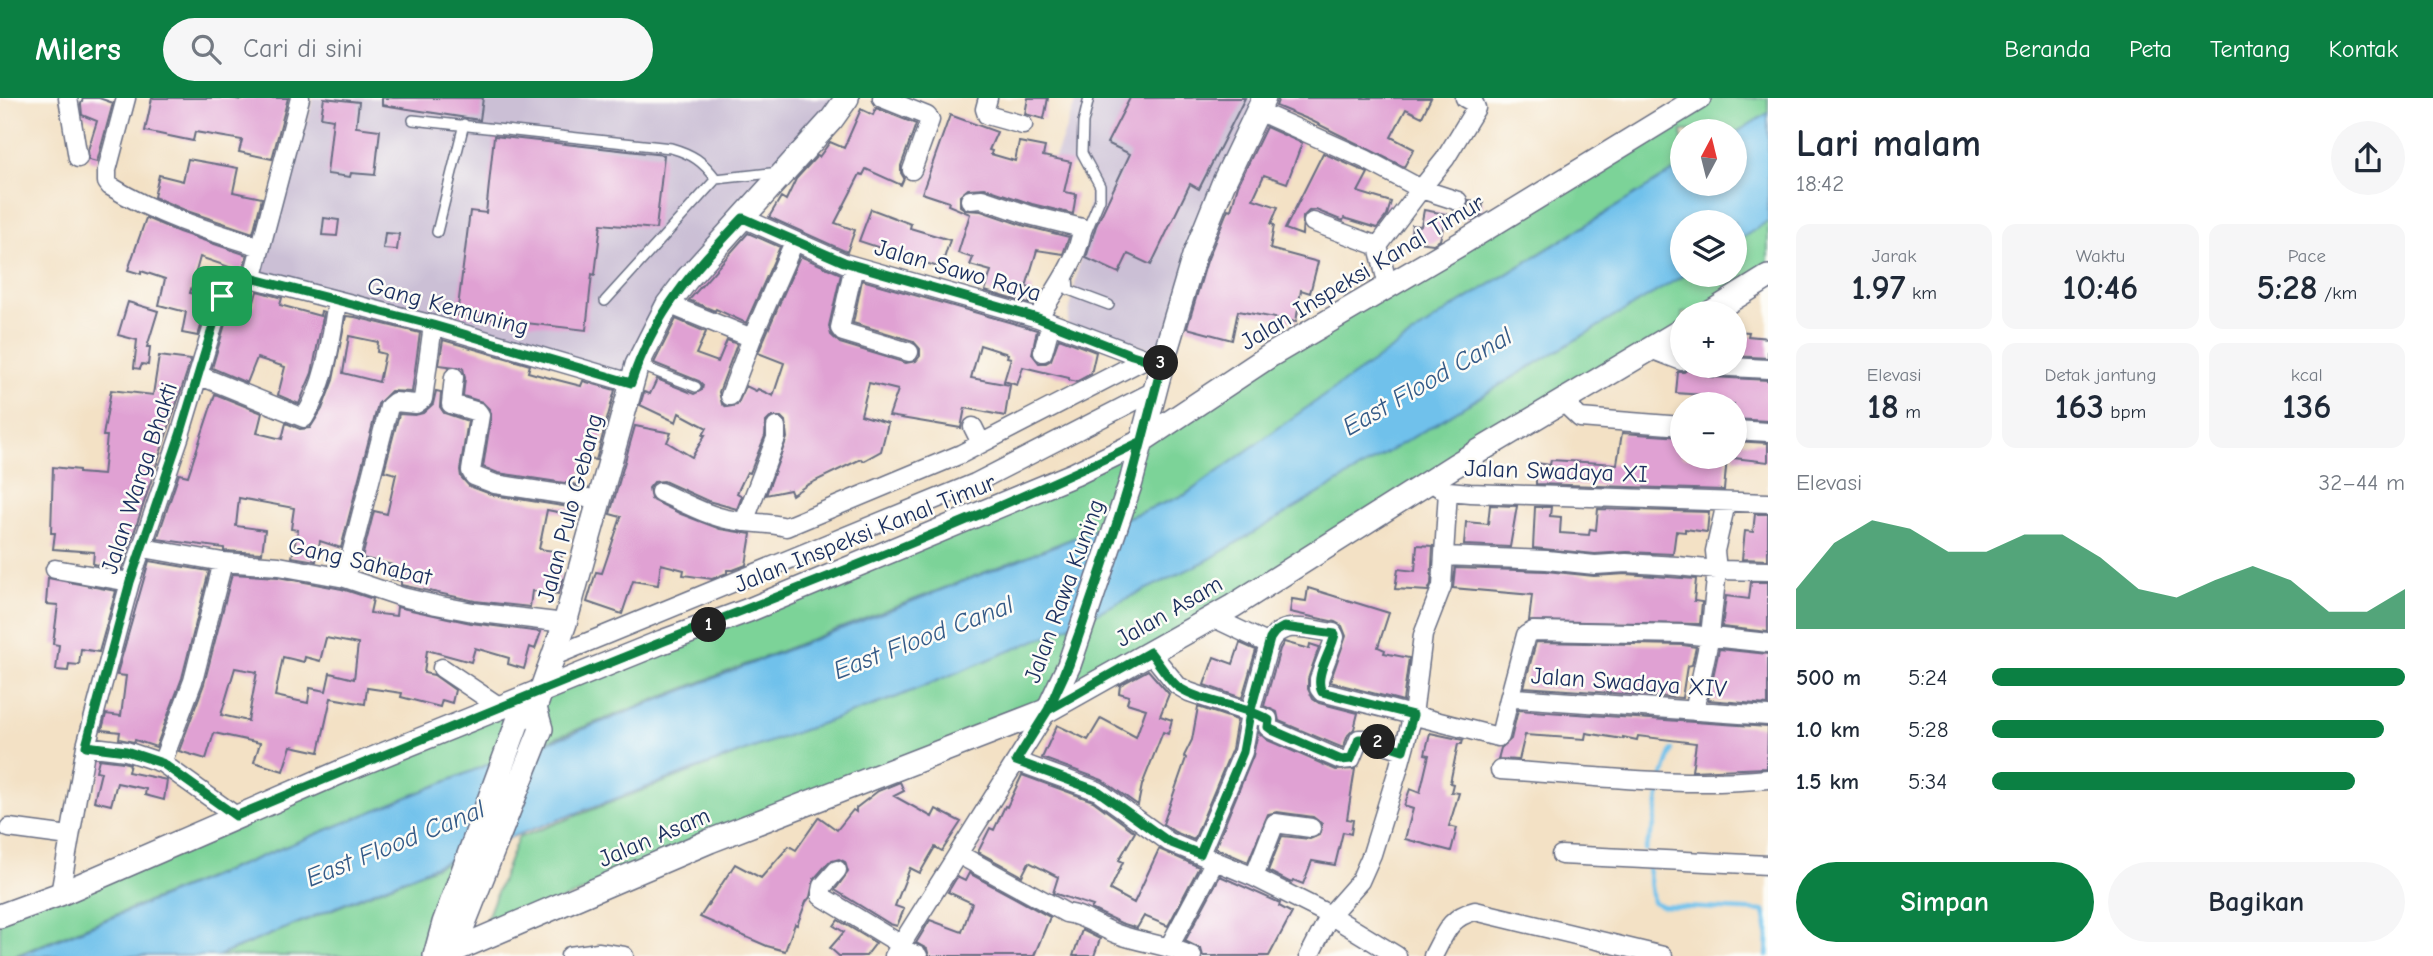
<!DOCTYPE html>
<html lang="id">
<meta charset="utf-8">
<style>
:root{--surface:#fff;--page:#f6f6f7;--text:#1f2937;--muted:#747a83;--accent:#0b8043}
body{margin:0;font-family:"Comic Neue",sans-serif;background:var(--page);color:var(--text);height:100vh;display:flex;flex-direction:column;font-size:26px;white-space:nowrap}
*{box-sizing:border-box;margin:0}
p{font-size:23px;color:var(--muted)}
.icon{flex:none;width:38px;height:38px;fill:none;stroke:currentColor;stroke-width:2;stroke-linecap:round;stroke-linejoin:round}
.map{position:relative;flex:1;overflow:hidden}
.details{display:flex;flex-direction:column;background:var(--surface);width:665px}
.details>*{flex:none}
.needle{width:46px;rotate:7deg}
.fabs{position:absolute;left:1670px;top:21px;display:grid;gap:14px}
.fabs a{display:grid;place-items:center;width:77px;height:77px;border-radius:50%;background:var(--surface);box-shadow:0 4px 10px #0003;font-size:35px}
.pin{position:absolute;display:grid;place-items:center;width:60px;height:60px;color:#fff;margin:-30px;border-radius:14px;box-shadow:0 4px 10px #0006}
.km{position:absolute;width:35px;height:35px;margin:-18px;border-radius:50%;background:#222;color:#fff;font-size:19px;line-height:35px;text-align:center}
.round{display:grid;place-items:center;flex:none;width:74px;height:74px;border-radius:37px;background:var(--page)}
.overview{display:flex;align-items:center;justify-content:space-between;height:119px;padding:0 28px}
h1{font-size:38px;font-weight:600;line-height:52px}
.stats{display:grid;grid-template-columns:repeat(3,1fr);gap:10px;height:119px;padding:7px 28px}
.stats div{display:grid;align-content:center;border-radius:14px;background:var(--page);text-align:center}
.stats b{font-size:35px;font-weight:600}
.stats small{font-size:19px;font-weight:400}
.stats p{font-size:19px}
.chart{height:196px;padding:14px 28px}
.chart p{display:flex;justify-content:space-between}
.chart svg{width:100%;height:126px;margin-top:7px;fill:var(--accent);opacity:.7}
.cta{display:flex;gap:14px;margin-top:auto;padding:14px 28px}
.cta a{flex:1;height:80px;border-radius:42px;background:var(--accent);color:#fff;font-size:28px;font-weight:600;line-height:80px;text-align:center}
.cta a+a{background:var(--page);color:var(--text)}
ul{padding:0 28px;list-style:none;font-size:23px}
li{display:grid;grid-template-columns:112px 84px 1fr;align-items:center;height:52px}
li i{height:18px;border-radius:9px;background:var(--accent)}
header{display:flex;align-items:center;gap:42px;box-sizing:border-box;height:98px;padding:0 35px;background:var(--accent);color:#fff}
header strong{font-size:33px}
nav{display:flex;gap:38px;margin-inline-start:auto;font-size:24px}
.search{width:490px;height:63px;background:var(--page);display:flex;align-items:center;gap:18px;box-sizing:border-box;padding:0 24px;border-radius:38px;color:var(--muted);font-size:26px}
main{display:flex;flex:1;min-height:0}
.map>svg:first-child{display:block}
</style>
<header>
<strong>Milers</strong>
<div class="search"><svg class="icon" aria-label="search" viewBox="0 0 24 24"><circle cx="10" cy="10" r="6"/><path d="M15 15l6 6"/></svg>Cari di sini</div>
<nav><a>Beranda</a><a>Peta</a><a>Tentang</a><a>Kontak</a></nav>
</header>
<main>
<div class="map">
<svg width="1768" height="858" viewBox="0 0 1768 858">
<rect width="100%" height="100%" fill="#fdfcf7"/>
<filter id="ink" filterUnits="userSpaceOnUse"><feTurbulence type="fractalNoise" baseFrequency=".0143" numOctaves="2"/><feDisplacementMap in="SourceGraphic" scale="14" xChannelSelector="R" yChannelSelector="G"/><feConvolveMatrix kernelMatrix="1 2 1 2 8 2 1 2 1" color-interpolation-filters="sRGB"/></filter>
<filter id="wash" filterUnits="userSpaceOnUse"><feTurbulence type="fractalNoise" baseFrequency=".00686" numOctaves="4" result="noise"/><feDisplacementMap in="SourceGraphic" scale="28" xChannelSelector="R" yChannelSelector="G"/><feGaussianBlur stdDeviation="1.57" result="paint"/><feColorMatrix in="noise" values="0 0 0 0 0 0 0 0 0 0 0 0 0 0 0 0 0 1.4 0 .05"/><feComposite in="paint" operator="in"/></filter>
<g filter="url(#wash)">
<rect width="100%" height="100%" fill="#f3e1c5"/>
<path fill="#cbbfd5" d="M313 0H833L824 14 723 124 663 195 628 286 253 185 310 14Z
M1077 0H1261L1158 253 1067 227 1085 134 1093 74 1054 63Z"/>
<path fill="#7cd398" stroke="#4c817b" stroke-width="2" d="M1695 0H1768V15L1734 36V33H1682V68L1453 209 1185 397 519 654 14 858H0V819L490 611 526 587 670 542 1075 376Z
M1768 123V179L1708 215H1682V231L1048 612 482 833 518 740 761 647 897 599 1085 519 1206 463 1684 177H1734V145Z
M457 760 425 858H219Z"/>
<path fill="#70c1eb" stroke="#4678a4" stroke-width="2" d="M1768 15V123L1734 145V124H1682V177H1684L1206 463 1054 535 897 599 761 647 457 759 218 858H17L519 654 566 638 1185 397 1302 313 1447 213 1682 68V86H1734V36Z"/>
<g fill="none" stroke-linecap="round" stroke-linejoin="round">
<path stroke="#70c1eb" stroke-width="4.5" d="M1663 678 1672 652
M1645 752 1654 728 1661 687
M1648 768 1653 804 1662 808 1764 813 1768 834
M1767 858 1768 838"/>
</g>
<g id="blocks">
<path fill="#e0a1d3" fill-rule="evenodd" d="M83 0H99L113 5 97 64 89 62 88 52 97 23 82 17 81 6Z
M152 0H230L242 2V0H288L272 61 239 54 242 42 195 34 193 43 145 33Z
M324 0 359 4 356 29 380 32 375 77 351 75 350 79 327 76 333 21 321 19Z
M382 0H483L480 22 382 7Z
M1028 0H1048L1044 21 1025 16Z
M1130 0H1245L1199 91 1190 86 1151 167 1128 156 1119 175 1086 160 1096 128 1130 56 1107 45Z
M1279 0H1431L1422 19 1406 11 1391 39 1414 51 1404 69 1310 22 1276 8Z
M876 10 916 26 901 68V75L904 80 901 87 866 71 863 77 860 76 835 125 855 132 847 154 769 119 781 99 786 102 796 81 817 58 819 59 830 44 844 50 861 11 873 17Z
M950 17 997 34 989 52 992 53 991 56 1015 63 1019 44 1045 49 1043 58 1071 64 1064 94 1076 96 1073 116 1032 106 985 90 968 91 960 98V108L966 112 981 113 1025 128 1069 139 1063 156 1037 152 1026 189 1033 190 1029 206 985 193 991 173 970 167 973 160 958 155 970 116 948 107 949 104 922 95Z
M1266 29 1302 45 1287 85 1264 77 1253 101 1278 109 1271 126 1274 127 1270 151 1318 164 1310 195 1301 192 1296 224 1238 213 1232 242 1187 230 1207 163 1228 111 1231 112 1238 87Z
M494 38 664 57 656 131 601 126 595 177 592 176 586 232 457 217 470 113 486 115Z
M1323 55 1368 75 1358 94 1391 104 1387 117 1377 130 1344 120 1343 123 1316 112 1309 113 1303 119 1302 137 1285 131Z
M188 61 238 70 233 94 262 100 253 135 187 113 154 99 159 77 183 83Z
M1469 102 1483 104 1482 116 1475 121 1465 120Z
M871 111 911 126 910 130 950 142 941 170 859 143Z
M1424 112 1446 116 1440 142 1433 146 1410 143 1412 127 1421 128Z
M146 120 179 134 247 157 243 171 238 172 200 159 190 195 210 199 198 238 182 235 186 214 159 207 165 181 141 173V176L128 172Z
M324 120 339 122 337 138 322 137Z
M385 135 399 136 397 152 383 151Z
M748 135 780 149 746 225 716 211 715 213 689 202Z
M800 158 841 176 829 228 831 237 840 245 906 265 916 263 920 258V251L913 243 853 225 862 182 1037 232 1032 256 1039 265H1046L1051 262 1059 240 1096 254 1091 276 1076 284 1069 282V280L1023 269 1017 287 1004 283 1011 260 1007 259 1008 256 980 247 971 280 1010 287 1005 318 965 310 961 330 889 318 898 292 869 285 861 317 888 325 881 353 863 363 861 361 807 387 792 397 790 392 766 397 787 340 785 323 781 319H771L766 324 765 338 750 375 747 374 737 395 742 398 737 411 708 403 664 383 654 384 649 390 651 401 681 416 720 431 751 436 746 467 733 472H727V475L712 481 683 477 684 472 661 466 658 487 633 483 622 516 587 504 596 474 602 475 621 419 610 416 635 328 671 335 667 344 692 359 705 337H703L707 330 679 315 676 324 640 307 644 294 650 296 657 281 694 296 702 292 703 287 699 283 654 265 676 221 706 234 696 256 718 264 727 242 737 246 719 294 722 306 727 309 737 307 746 288 756 293 758 291 773 298 784 265 758 255Z
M257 193 282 200 280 207 320 218 321 213 324 214 312 275 299 306 278 297 285 269 257 260 247 285 212 270 232 203 253 208Z
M128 204 158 213 147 249H150L148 267 142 266 140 271 134 270 137 242 118 237Z
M346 218 355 219 420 235 412 294 391 293 378 306 341 450 320 443 316 463 292 459 298 432 291 431 294 410 239 400 236 428 265 432 262 455 224 453V450L157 441 179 376 188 378 215 296 262 315 257 335 282 341 286 325 300 331 310 330 322 311 333 282ZM349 238 378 244 377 254 385 256 379 284 343 275Z
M1734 233 1749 234 1748 238 1768 240V260L1734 258Z
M443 242 530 267 528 274 542 278 581 288 583 283 615 292 596 362 584 360 578 387 498 375 483 369 491 319 490 312 482 304 463 298 465 280 463 270 439 267Z
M159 258 191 262 122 471 93 466 94 454 53 451 55 435H51L53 369 79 372V375L103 377 107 338H103L111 292 153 297Z
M1692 268 1701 269 1705 277 1711 279 1768 282V323L1734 321V306H1703V297L1676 295 1678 274H1684Z
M436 293 441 294 440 309 444 315 468 323 460 372 461 379 469 388 493 397 575 410 573 417 547 412 539 451 562 454 559 480 563 481 558 496 532 493 530 509 475 503 401 487V483L391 481 393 467 362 460 374 413 387 416 396 376 384 373 399 316 415 317 423 315 433 306Z
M1622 335 1682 339V359H1727L1724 392 1536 386V365L1550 367 1551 362 1617 366Z
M1734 343 1768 345V364L1734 360Z
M1490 407 1517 408 1510 449 1464 447 1466 424 1488 426Z
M1535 409H1551L1550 418 1561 419 1560 435 1589 437 1590 431 1596 432 1598 411 1709 414 1707 434 1685 431V434L1676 433 1673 456 1627 454 1595 456 1533 450Z
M1755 416H1768V462L1742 461 1745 433 1753 434Z
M1417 447 1433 448 1431 486 1428 493 1395 491 1398 471 1415 473Z
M149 463 209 473 182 580 156 649 135 642 134 644 119 641 120 634 102 632 106 616 121 618 126 578 117 577 118 572Z
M1455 470 1546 473 1594 478 1626 476 1696 481 1694 503 1702 504 1700 526 1529 523 1532 497 1453 490Z
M232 476 278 479 342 491 373 501 370 515 396 518 397 509 471 525 541 534 535 551 530 549 524 571 508 566 509 560 475 550 471 564 427 552 424 575 434 577 455 592 452 605 442 602 440 609 401 599 402 595 367 590 365 606 331 600 319 654 291 648 283 673 254 664 260 645 214 635 206 661 179 653 204 586ZM326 540 358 546 354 581 330 575 326 593 310 590 308 605 275 598 283 559 304 564 305 559 320 563ZM235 570 257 574 248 623 221 617Z
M48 480 116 493 99 554 81 551 79 567 69 566 68 573 56 572 59 547 53 546 58 507 46 506Z
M1751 484H1768V534L1722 529 1726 498 1749 501Z
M1308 490 1389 515 1378 549 1385 552 1384 555 1409 560 1403 603 1330 584 1346 538 1342 528 1335 524 1290 514 1292 501 1306 503Z
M1284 544 1309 551 1310 546 1319 549 1308 581V591L1313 601 1319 605 1358 615 1354 631 1348 637 1343 650 1279 623 1277 614 1264 608 1280 551Z
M1536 544 1683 547 1696 549 1692 567 1687 568 1682 600 1524 589Z
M1240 545 1256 552 1242 600 1204 587 1214 559 1233 566Z
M1719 551 1768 556V607L1708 602Z
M1148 572 1169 596 1160 618 1172 622 1168 636 1163 634 1142 687 1138 707 1102 682 1042 660 1057 627 1088 642 1101 620 1136 639 1146 611 1127 605 1129 598 1119 595 1120 587Z
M1198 609 1237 622 1232 651 1194 742 1175 734 1163 726 1186 660 1184 658 1192 642Z
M1518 612 1768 629 1767 670 1692 673 1696 645 1638 638 1637 642 1623 639V641L1586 635 1585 641 1525 637 1519 662 1498 661 1501 650 1511 641Z
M1258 634 1267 642 1336 672 1355 671 1347 721 1353 722 1351 736 1343 734 1335 767 1312 763 1303 786 1293 782 1291 785 1268 773 1282 738 1310 741 1319 737 1322 726 1313 719 1277 714 1268 716 1248 764 1215 750 1253 658Z
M1430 635 1463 642 1462 646H1458L1450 685 1453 686 1451 694 1459 695 1449 728 1457 730 1451 753 1405 741 1413 711 1404 708 1410 691 1420 695 1429 657 1425 656Z
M99 661 123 664 130 666 128 674 167 682 164 702 145 697 146 691 117 685 111 707 94 703 101 674 96 673Z
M1022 677 1093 703 1135 734 1119 762 1123 764 1110 792 1134 805 1159 751 1199 769 1168 828 1144 818 1137 830 1121 825 1091 811 1093 808 1053 795 1058 779 1029 764 1022 778 978 754 990 730 994 732 1005 708 1007 709Z
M900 684 904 693 894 698 932 719 936 711 961 724 942 753 935 749 920 775 910 770 895 808 904 811 897 828 890 826 835 792 848 774 845 764 839 761 829 764 814 781 810 799 806 804 797 827 795 826 785 853 767 848 700 819 735 766 761 780 789 748 796 752 819 719 837 732 853 712 856 714V710L878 693Z
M969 775 1050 819 1034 858H929L927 851 916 845 930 822 962 834 972 805 948 794 957 779 965 783Z
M1220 778 1280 805 1279 808 1292 815 1269 858H1203L1201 851 1185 843Z
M838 822 876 845 866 858H839L830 850 844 834 834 828Z
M1082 832 1100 841 1094 858H1073Z"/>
</g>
</g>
<g filter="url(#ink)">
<use href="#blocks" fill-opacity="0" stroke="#676d82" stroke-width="2"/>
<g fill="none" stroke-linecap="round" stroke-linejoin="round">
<defs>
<path id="service" d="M413 22 671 50C692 56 703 63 716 81
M437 134 464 26
M1085 137 1100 101V88L1082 55 1083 25 1089 0
M1068 179 1069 192 1109 207
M605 203 716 81 780 74
M639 267 696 289"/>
<path id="minor" d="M68 0 78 60
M126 0 107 72V84L110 88C156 117 209 133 261 149
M882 0 927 18 930 22 912 72
M988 0 985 11 987 17 1023 27
M1258 13 1365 61 1421 91 1445 61 1476 10 1474 5 1465 0
M970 102 982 101 1029 117 1082 130C1080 160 1053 195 1038 220
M743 120 844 165 1038 220 1152 263
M1313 124 1378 148
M854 168 840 230 843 234 909 254
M251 180 433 227 631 285
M1388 188 1378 148 1421 91 1458 103
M668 206 752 240
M1651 251 1682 263
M1043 254 1051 225
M1712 268 1768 271
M198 277 304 320C326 286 331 242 337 203
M454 279 451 306 478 314 480 317 471 373 474 378 495 386 600 402
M730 298 752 240 794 144
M1563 304 1580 320 1682 328
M973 329 981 345
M1734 332 1768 334
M1438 389 1448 393 1470 395 1768 405
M660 394C683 404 707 418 732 422 750 426 768 424 786 429L961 356 1145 261
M744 424 776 340V329
M143 450 223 464 279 468 345 480 402 499 436 507 473 514 565 525
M1444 458 1547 462 1595 467 1626 465 1677 468 1717 472 1768 473
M55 471 130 484
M345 480 389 309 395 304 416 306 423 301 433 227
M1269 546C1280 520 1311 532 1333 535L1335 539 1319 581V590L1322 594 1498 639 1500 638 1509 601 1515 600 1768 618
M1150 554 1177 587 1189 594 1265 620 1268 621V629L1272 632 1341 662 1351 661 1359 641H1369L1403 652
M554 558 975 385 1154 293
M442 570 500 609
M1509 601 1526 537 1533 533 1684 536 1768 545
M1694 613 1710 538 1717 472 1715 453 1726 405
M86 648 126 653 162 665 236 718
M1016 663 1098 693 1169 744 1254 779 1330 817 1397 858
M162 665 193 583 223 464
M1500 672C1589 677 1680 690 1768 681
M9 730 69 738
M958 756 1066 815C1084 817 1100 830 1117 836 1142 845 1168 847 1192 858
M1200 756 1243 654 1250 615 1269 546 1212 519
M1561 757 1768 767
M837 772 823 788 821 798 900 846
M1254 779 1275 725 1311 730
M60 796 86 648 130 484 180 337 222 198 228 188 251 180 255 171 300 0
M898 849 918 858
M1169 849 1215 763
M570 858 598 854 624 858
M894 858 1048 612
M1309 858 1330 817 1360 783 1372 756 1398 672 1413 617 1423 537 1442 488 1448 393
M1433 858C1445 836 1449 819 1475 813L1663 858"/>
<path id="tertiary" d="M1710 215 1768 179
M1048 612 1069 567 1131 384 1162 266 1194 158 1223 86 1264 0
M0 818 60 796 343 673 662 544 749 512 1075 376 1140 344 1271 257 1462 145 1699 0
M435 858 444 825 518 623 535 610 565 525 637 267 668 206 687 181 832 21 847 0
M441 858 710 743 1048 612 1233 508 1454 368 1682 232
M451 858 541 631 535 610"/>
</defs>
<use href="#service" stroke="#676d82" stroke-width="12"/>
<use href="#minor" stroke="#676d82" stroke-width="21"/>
<use href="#tertiary" stroke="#676d82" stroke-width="26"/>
<use href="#service" stroke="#fff" stroke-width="9"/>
<use href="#minor" stroke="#fff" stroke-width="18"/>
<use href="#tertiary" stroke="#fff" stroke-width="23"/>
</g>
</g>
<g fill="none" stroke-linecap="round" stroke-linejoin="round" filter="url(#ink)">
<defs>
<path id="route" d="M222 198 180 337 130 484 86 648 126 653 162 665 236 718C376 660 516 602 657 546 820 482 983 420 1140 344 1130 388 1116 429 1101 472 1085 519 1069 566 1048 612L1150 554C1158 564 1167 579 1177 588 1200 605 1244 607 1269 622L1268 629 1272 632 1341 662 1351 661 1359 641H1369L1403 652 1413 617 1322 594C1313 578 1332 553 1335 536L1284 529 1275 534 1270 541 1250 615 1243 654 1200 756 1169 744 1098 693 1016 663 1048 612 1069 567 1131 384 1162 266 1132 257 1038 220 844 164 743 120C692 174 655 213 631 285L433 227 251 180 229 188 222 198"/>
</defs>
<use href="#route" stroke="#fff" stroke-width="14"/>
<use href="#route" stroke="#0b8043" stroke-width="9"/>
</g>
<g text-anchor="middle" stroke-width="5" stroke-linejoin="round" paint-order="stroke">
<g font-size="24" fill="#1b2f5e" stroke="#fdfcf7">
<text transform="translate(958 172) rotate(16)" y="8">Jalan Sawo Raya</text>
<text transform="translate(1362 174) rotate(-31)" y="8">Jalan Inspeksi Kanal Timur</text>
<text transform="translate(448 208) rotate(15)" y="8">Gang Kemuning</text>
<text transform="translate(1556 373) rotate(2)" y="8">Jalan Swadaya XI</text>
<text transform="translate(139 380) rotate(-72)" y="8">Jalan Warga Bhakti</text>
<text transform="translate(570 410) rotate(-75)" y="8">Jalan Pulo Gebang</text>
<text transform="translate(865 435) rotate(-22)" y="8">Jalan Inspeksi Kanal Timur</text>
<text transform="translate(360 463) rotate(13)" y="8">Gang Sahabat</text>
<text transform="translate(1064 493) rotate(-70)" y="8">Jalan Rawa Kuning</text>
<text transform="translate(1169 513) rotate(-30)" y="8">Jalan Asam</text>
<text transform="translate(1629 584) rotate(4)" y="8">Jalan Swadaya XIV</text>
<text transform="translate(654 739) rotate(-23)" y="8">Jalan Asam</text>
</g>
<g font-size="26" font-style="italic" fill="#355b88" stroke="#fdfcf7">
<text transform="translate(1427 283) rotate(-30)" y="9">East Flood Canal</text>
<text transform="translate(923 539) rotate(-21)" y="9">East Flood Canal</text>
<text transform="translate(395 745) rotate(-22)" y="9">East Flood Canal</text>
</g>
</g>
</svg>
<div class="fabs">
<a><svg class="needle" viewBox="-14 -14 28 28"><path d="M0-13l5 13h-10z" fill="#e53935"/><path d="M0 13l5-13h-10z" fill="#747a83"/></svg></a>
<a><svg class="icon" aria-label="layers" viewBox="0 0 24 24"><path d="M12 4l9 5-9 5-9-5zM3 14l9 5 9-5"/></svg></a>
<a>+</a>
<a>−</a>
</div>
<div class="pin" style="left:222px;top:198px;background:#1e9e55"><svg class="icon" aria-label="arrive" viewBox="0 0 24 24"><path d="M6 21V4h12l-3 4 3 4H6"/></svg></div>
<b class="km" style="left:709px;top:527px">1</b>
<b class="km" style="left:1378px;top:644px">2</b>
<b class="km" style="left:1161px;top:265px">3</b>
</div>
<section class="details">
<div class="overview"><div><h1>Lari malam</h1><p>18:42</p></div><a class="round"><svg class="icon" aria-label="share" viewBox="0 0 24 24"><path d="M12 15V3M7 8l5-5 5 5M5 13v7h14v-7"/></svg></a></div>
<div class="stats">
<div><p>Jarak</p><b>1.97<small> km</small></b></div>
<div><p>Waktu</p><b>10:46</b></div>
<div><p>Pace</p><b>5:28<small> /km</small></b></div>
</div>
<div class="stats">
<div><p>Elevasi</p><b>18<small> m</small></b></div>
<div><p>Detak jantung</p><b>163<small> bpm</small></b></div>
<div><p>kcal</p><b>136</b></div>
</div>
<div class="chart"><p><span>Elevasi</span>32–44 m</p>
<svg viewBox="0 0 160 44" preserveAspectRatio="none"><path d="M0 44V30L10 14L20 6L30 9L40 17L50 17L60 11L70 11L80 19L90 30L100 33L110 27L120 22L130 27L140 38L150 38L160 30V44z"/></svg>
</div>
<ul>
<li><b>500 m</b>5:24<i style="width:100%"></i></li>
<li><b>1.0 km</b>5:28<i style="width:95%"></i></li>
<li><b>1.5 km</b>5:34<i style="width:88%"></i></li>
</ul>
<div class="cta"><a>Simpan</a><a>Bagikan</a></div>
</section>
</main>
